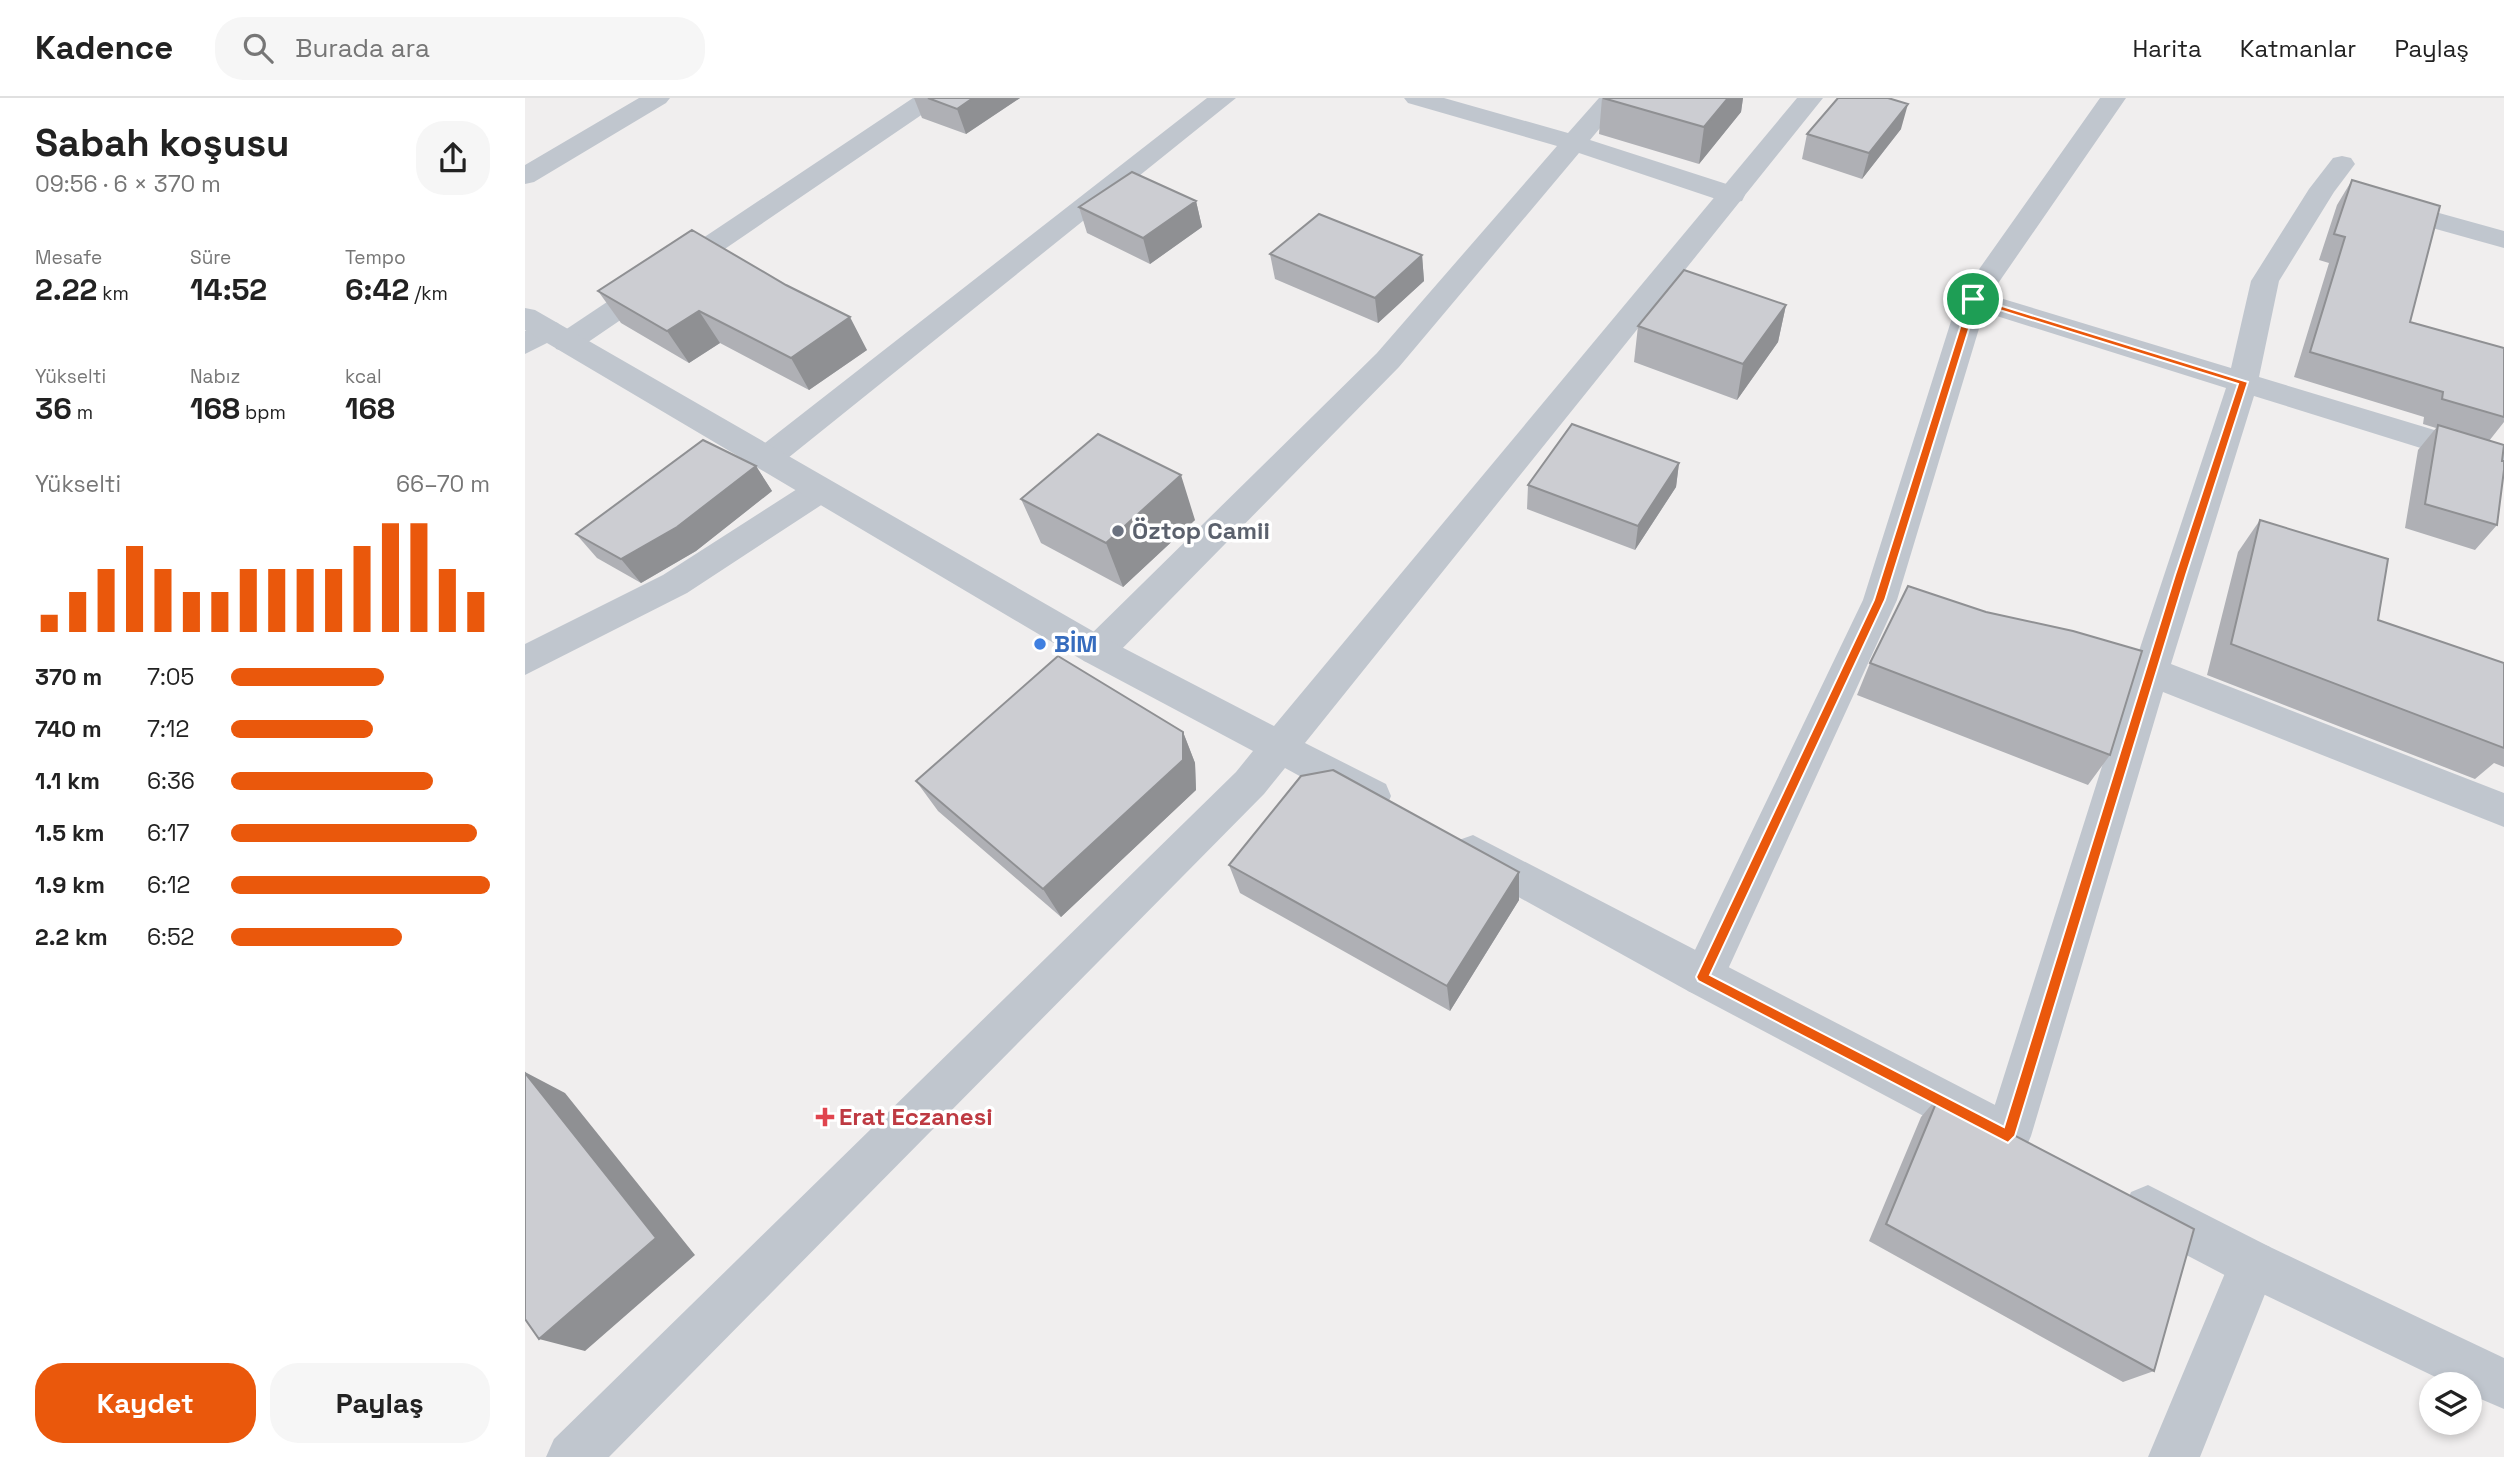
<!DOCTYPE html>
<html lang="tr">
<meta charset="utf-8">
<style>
:root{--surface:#fff;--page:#f6f6f6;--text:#222;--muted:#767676;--line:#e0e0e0;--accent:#ea580c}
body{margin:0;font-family:"Space Grotesk",sans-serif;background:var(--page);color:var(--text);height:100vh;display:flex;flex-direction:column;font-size:26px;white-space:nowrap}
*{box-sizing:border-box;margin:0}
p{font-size:23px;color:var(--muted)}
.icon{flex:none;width:38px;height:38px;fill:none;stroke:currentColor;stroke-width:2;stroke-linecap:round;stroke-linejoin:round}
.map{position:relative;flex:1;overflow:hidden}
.drawer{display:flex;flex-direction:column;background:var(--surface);width:525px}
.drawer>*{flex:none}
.tools{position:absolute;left:1894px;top:1274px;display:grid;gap:14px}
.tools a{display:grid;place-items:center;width:63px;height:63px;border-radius:50%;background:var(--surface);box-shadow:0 4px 10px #0003;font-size:35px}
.pin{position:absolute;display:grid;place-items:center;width:60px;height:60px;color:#fff;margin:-30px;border:4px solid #fff;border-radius:50%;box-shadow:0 2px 7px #0007}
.round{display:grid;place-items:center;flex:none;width:74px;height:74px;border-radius:28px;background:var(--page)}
.overview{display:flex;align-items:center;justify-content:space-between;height:119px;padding:0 35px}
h1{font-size:38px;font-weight:800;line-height:52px}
.metrics{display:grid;grid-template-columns:repeat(3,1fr);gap:10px;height:119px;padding:7px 35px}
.metrics div{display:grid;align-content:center}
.metrics b{font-size:30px;font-weight:800}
.metrics small{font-size:19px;font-weight:400}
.metrics p{font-size:19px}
.chart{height:196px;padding:14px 35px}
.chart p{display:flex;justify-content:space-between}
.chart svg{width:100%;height:126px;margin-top:7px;stroke:var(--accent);stroke-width:6}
.action{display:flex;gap:14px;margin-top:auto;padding:14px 35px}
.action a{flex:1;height:80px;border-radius:28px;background:var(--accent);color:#fff;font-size:28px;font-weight:800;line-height:80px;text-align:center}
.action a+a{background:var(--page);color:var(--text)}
ul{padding:0 35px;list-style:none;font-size:23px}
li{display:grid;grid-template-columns:112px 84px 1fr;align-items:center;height:52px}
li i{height:18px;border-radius:9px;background:var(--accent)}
header{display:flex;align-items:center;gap:42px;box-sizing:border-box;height:98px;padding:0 35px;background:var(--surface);border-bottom:2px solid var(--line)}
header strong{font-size:33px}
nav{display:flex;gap:38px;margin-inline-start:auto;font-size:24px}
.search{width:490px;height:63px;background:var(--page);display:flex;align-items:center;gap:18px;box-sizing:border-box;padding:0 24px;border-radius:28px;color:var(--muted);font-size:26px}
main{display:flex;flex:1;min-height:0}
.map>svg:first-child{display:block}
</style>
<header>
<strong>Kadence</strong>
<div class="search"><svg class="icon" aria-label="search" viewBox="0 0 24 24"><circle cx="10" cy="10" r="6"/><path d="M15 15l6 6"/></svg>Burada ara</div>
<nav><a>Harita</a><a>Katmanlar</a><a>Paylaş</a></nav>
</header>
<main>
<section class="drawer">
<div class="overview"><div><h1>Sabah koşusu</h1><p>09:56 · 6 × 370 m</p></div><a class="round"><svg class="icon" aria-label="share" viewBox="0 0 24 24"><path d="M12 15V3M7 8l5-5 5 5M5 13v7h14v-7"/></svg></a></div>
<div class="metrics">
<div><p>Mesafe</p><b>2.22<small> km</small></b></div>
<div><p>Süre</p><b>14:52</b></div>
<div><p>Tempo</p><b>6:42<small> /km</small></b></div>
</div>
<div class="metrics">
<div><p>Yükselti</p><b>36<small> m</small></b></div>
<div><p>Nabız</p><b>168<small> bpm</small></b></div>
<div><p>kcal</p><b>168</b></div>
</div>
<div class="chart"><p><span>Yükselti</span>66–70 m</p>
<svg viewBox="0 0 160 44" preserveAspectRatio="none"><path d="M5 44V38M15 44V30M25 44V22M35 44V14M45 44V22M55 44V30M65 44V30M75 44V22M85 44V22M95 44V22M105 44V22M115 44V14M125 44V6M135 44V6M145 44V22M155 44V30"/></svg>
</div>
<ul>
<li><b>370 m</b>7:05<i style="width:59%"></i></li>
<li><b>740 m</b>7:12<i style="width:55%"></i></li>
<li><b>1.1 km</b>6:36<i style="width:78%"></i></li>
<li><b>1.5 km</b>6:17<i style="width:95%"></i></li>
<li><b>1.9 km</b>6:12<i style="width:100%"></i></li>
<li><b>2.2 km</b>6:52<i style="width:66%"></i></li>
</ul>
<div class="action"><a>Kaydet</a><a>Paylaş</a></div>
</section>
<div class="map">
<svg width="1979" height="1359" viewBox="0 0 1979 1359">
<rect width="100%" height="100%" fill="#f0eeee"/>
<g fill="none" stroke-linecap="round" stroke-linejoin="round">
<path fill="#c0c6ce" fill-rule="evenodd" d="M114 0H145L141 5 9 84 0 86V67Z
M388 0H418L414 5 53 251 42 254 31 251 28 242 0 256V233L23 222 33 225 37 234Z
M682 0H711L253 368 242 371 231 368 226 360 231 352Z
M879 0H919L1043 35 1074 0H1100L1065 42 1217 91 1220 97 1217 103 1207 105 1197 103 1054 55 874 269 585 563 572 567 559 563 554 553 559 543 852 255 1032 48 883 5Z
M1575 0H1601L1465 197 1706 270 1726 183 1784 91 1808 60 1817 58 1826 60 1830 66 1809 94 1754 183 1734 279 1979 353V376L1729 298 1646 566 1979 695V729L1638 594 1506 1038 1499 1054 1483 1061 1467 1054 1460 1038 1604 583 1589 578 1584 568 1589 558 1602 554 1613 556 1701 290 1459 214 1372 502 1193 893 1178 899 1163 893 1157 879 1338 502 1433 201Z
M1860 100 1979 133V150L1850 114 1846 108 1850 102Z
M295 380 307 384 311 392 307 400 162 495 0 577V546L138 477 283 384Z
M1728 1142 1745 1149 1752 1166 1675 1359H1623L1711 1149Z"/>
<path fill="#c0c6ce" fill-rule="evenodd" d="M1272 0H1298L780 645 861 686 866 698 861 710 847 714 833 710 760 670 739 696 84 1359H21L29 1341 711 674 728 653 559 563 0 232V210L10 212 585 543 749 628Z
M948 737 1474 1009 1481 1025 1474 1041 1458 1047 1442 1041 1163 893 934 766 928 754 934 742Z
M1623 1087 1745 1149 1979 1260V1311L1944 1296V1286H1925L1711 1183 1606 1128 1599 1111 1606 1094Z"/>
</g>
<path fill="#afb0b5" d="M389 0H495L441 36 397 20Z
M1077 0H1218L1216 14 1174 66 1074 36Z
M1376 31 1337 81 1277 61 1282 36Z
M1827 82 1885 224 1979 250V324L1964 343 1977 363 1972 427 1950 452 1880 430 1893 352 1911 330 1898 326 1899 319 1769 279 1804 165 1794 162 1812 107Z
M671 103 677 129 625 166 562 135 554 109Z
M167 132 342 252 284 292 195 245 164 265 96 225 73 193Z
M745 156 897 157 899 183 853 225 750 181Z
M1261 207 1253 244 1212 302 1109 264 1113 228Z
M1154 365 1151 389 1110 452 1002 411 1003 387Z
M231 368 247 393 171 453 116 485 72 460 51 436Z
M496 401 670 422 598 489 516 445Z
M1735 422 1853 522 1979 565V669L1969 665 1950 681 1682 577 1713 454Z
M1345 565 1585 657 1563 687 1332 597Z
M658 634 670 665 671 692 536 819 413 713 391 683Z
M704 767 994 802 925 913 715 795Z
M1414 998 1629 1273 1598 1284 1344 1143 1396 1019Z"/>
<path fill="#8f9093" d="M448 0H495L441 36 432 11Z
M1203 0H1218L1216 14 1174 66 1179 29Z
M1383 6 1376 31 1337 81 1344 55Z
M671 103 677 129 625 166 618 140Z
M897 157 899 183 853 225 850 200Z
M1261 207 1253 244 1212 302 1218 266Z
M174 213 195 245 164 265 142 233Z
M325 219 342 252 284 292 266 260Z
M1154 365 1151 389 1110 452 1113 428Z
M231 368 247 393 171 453 116 485 96 461Z
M656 377 670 422 598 489 581 445Z
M658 634 670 665 671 692 536 819 518 791Z
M994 774V802L925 913 922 888Z
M0 974 40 995 170 1157 60 1253 14 1241Z"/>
<path fill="#cccdd2" stroke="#8f9093" stroke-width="2" d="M403 0H448L432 11Z
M1078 0H1203L1179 29Z
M1313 0H1363L1383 6 1344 55 1282 36Z
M607 74 671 103 618 140 554 109Z
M1827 82 1915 108 1885 224 1979 250V319L1917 301 1918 294 1785 254 1820 139 1809 136Z
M794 116 897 157 850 200 745 156Z
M167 132 261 187 325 219 266 260 174 213 142 233 73 193Z
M1159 172 1261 207 1218 266 1113 228Z
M1047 326 1154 365 1113 428 1003 387Z
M1913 327 1979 347 1977 363H1979V372L1972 427 1900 406Z
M573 336 656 377 581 445 496 401Z
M178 342 231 368 152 429 96 461 51 436Z
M1735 422 1863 461 1853 522 1979 565V650L1706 546Z
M1383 488 1461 514 1548 533 1617 553 1585 657 1345 565Z
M533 558 658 634V662L518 791 391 683Z
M808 672 994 774 922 888 704 767 776 678Z
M0 975 131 1140 14 1241 0 1221Z
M1414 998 1669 1131 1629 1273 1361 1126Z"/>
<path fill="#ea580c" stroke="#fff" stroke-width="2" fill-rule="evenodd" d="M1448 199 1723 284 1661 477 1490 1038 1483 1045 1173 883 1171 879 1349 502 1444 201ZM1452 205 1713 286 1650 477 1479 1029 1185 877 1360 502Z"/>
<circle fill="#6b7280" stroke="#fff" stroke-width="2.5" cx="593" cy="433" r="7"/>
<circle fill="#3f7fe0" stroke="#fff" stroke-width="2.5" cx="515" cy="546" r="7"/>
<path fill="#e0444e" stroke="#fff" stroke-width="2.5" d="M296.5 1008.5h7v7h7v7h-7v7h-7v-7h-7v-7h7z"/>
<g text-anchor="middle" stroke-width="7" stroke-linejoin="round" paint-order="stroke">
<g font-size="24" font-weight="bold" fill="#5b616d" stroke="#fff" text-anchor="start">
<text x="607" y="441">Öztop Camii</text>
</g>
<g font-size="24" font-weight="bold" fill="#366cbe" stroke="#fff" text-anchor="start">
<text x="529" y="554">BİM</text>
</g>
<g font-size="24" font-weight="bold" fill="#be3a42" stroke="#fff" text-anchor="start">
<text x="314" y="1027">Erat Eczanesi</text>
</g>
</g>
</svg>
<div class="tools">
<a><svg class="icon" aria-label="layers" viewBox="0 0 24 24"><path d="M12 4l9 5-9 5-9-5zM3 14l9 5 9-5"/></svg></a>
</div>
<div class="pin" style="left:1448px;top:201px;background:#1e9e55"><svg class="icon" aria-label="arrive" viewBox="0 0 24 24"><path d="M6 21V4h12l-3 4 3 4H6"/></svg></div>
</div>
</main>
